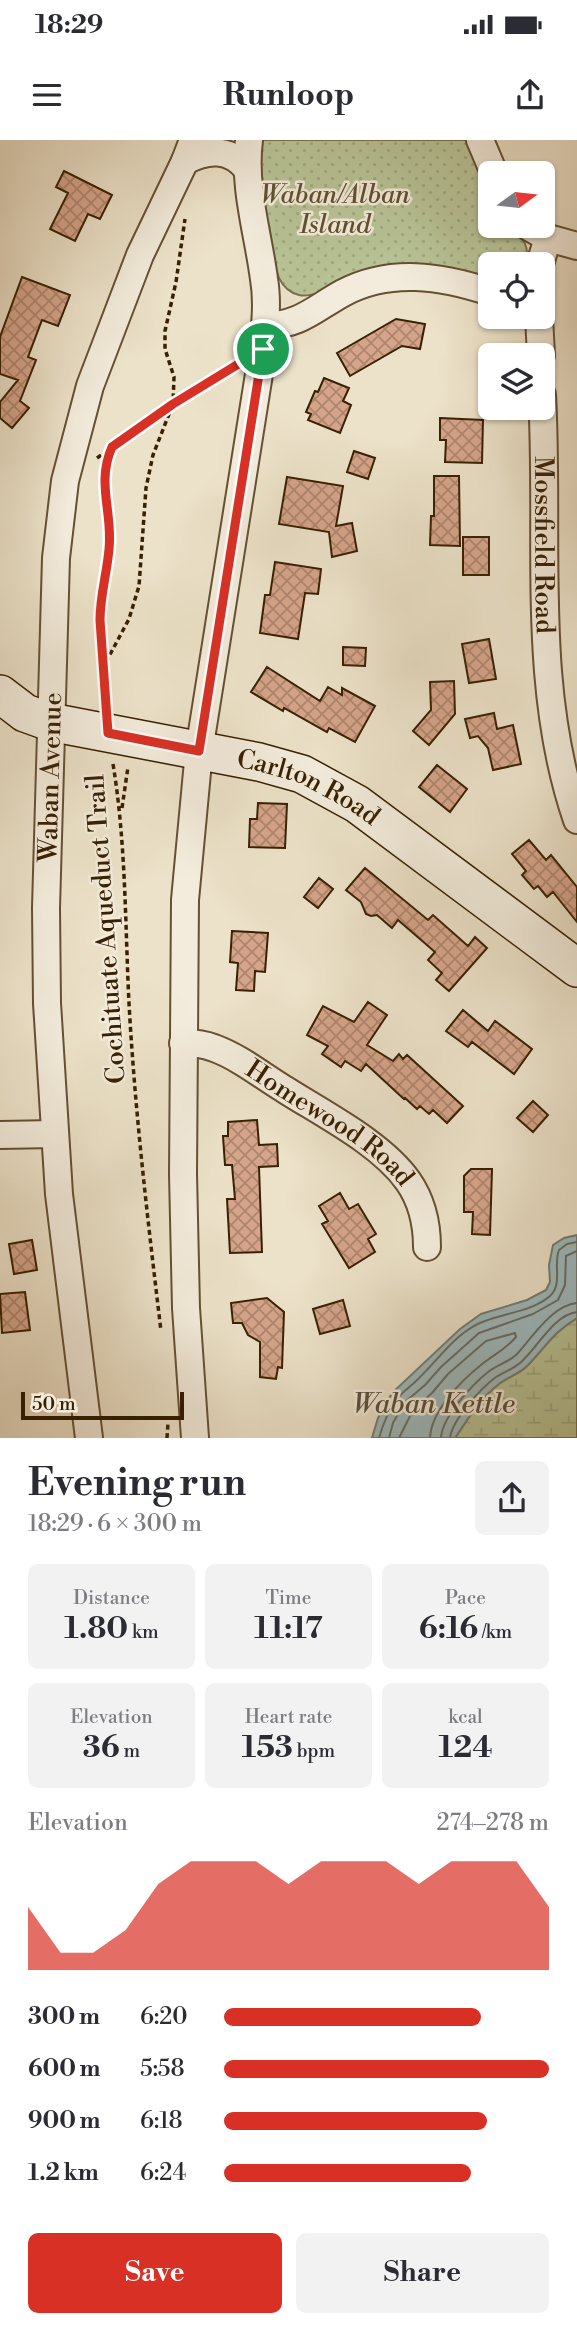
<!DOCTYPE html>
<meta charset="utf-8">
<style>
:root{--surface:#fff;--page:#f2f2f3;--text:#2b2b33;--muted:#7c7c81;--accent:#d93025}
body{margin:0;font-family:"Libre Bodoni",serif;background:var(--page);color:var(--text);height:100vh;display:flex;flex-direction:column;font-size:26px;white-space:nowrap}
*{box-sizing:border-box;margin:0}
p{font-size:23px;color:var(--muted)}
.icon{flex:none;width:38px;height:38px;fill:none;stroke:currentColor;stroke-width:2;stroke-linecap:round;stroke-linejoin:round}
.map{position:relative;height:1298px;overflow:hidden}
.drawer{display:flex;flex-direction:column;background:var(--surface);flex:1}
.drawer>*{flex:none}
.needle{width:46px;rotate:75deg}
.tools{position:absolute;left:478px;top:21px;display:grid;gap:14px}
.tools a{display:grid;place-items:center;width:77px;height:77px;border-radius:10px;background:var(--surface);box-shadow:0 2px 5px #0004;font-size:35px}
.scale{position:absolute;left:21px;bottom:18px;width:163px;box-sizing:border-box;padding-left:7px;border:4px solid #392001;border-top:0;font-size:19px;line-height:24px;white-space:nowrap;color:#392001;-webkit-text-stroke:5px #f3ecdc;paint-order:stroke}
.pin{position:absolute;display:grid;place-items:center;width:60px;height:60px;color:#fff;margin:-30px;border:4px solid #fff;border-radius:50%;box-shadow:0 2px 7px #0007}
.round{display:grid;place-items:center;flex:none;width:74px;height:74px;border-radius:10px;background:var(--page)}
.summary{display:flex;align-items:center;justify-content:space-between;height:119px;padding:0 28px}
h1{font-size:38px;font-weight:700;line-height:52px}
.figures{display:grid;grid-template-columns:repeat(3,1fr);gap:10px;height:119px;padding:7px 28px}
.figures div{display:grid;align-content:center;border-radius:10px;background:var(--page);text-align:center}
.figures b{font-size:30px;font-weight:700}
.figures small{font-size:19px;font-weight:400}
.figures p{font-size:19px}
.chart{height:196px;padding:14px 28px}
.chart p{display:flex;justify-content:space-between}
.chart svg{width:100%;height:126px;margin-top:7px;fill:var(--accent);opacity:.7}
.action{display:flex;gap:14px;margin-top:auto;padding:14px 28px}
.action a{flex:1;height:80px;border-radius:10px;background:var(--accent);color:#fff;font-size:28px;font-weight:700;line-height:80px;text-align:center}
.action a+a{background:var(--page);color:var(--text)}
ul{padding:0 28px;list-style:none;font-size:23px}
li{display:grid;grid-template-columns:112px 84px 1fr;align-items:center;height:52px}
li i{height:18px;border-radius:9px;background:var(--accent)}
.status{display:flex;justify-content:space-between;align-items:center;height:49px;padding:0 35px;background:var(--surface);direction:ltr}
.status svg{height:19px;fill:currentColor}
header{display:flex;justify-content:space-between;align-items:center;height:91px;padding:0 28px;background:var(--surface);font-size:32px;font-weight:700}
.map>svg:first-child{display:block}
</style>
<div class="status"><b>18:29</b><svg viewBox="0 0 49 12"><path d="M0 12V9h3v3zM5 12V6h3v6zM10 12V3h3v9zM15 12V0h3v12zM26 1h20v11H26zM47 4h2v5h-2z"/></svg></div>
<header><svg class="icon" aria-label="menu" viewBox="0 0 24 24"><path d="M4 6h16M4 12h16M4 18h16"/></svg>Runloop<svg class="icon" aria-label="share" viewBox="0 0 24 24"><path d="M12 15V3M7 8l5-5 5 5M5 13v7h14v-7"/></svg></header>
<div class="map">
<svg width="577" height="1298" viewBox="0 0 577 1298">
<defs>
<pattern id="wetland-marsh" width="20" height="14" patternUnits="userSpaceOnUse" patternTransform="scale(1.75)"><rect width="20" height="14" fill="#b8c396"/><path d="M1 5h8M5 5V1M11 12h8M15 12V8" fill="none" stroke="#9fa780"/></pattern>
<pattern id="park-dots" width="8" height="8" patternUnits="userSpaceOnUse" patternTransform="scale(1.75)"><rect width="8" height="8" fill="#b8c396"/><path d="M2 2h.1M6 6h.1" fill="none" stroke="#9fa780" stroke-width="1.8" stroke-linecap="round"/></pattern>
<pattern id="building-cross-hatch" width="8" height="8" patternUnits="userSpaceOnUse" patternTransform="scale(1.75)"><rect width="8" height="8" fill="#d5a48a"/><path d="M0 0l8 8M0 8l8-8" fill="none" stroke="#ae856e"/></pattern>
</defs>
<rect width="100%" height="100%" fill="#ece2c9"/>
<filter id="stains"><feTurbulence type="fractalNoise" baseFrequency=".00286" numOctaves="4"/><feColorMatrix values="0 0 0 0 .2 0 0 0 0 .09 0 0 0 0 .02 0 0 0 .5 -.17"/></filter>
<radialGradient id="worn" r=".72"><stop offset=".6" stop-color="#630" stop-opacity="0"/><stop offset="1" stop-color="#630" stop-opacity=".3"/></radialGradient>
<path fill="url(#wetland-marsh)" stroke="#78724c" stroke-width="2" d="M577 1178V1298H455C468 1279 480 1258 499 1244 508 1237 519 1234 527 1226 545 1208 553 1192 577 1178Z"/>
<path fill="url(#park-dots)" stroke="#78724c" stroke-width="2" d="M262 0H470L490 50V86H511C523 98 531 107 525 124H490V138C452 128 412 118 373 128 352 133 318 160 299 155 290 153 283 146 279 138 274 125 272 110 270 96 264 64 257 33 262 0Z"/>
<path fill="#9dbbc0" stroke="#757d74" stroke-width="2" d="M577 1095V1178C553 1192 545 1208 527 1226 519 1234 508 1237 499 1244 480 1258 468 1279 455 1298H372L378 1278 392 1253 460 1189 481 1174 527 1160 546 1150 550 1142 549 1125 553 1105 564 1098Z"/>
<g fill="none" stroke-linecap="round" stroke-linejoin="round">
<path stroke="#6b6e60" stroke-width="2" d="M379 1298C383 1284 388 1271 397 1259 402 1252 410 1247 416 1241 438 1221 456 1191 485 1181 505 1173 533 1171 550 1156 563 1144 553 1125 559 1110L567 1104 577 1102
M389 1298 393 1283 404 1263 425 1245 441 1227 479 1193 533 1174 558 1160 565 1145 566 1116 577 1111
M399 1298 413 1270 432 1253 448 1234 486 1201 515 1193 516 1197C505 1210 493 1215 481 1225 461 1241 431 1271 430 1298
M441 1298C442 1277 472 1245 488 1232 496 1226 508 1222 516 1215 532 1198 552 1165 577 1163
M450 1298C452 1280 481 1248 496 1237 504 1232 513 1229 520 1223 537 1209 553 1175 577 1172"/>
</g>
<path fill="url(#building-cross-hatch)" stroke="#392001" stroke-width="2" d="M64 31 112 55 100 79 88 74 75 101 50 89 68 53 56 47Z
M22 137 70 155 58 186 42 180 28 217 36 220 20 261 29 268 12 288 0 278V262L18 240 0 234V197Z
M396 179 425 184 420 209 402 206 350 236 337 213Z
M324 238 349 248 343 261 351 265 340 293 308 280 311 274 306 272 315 251 318 252Z
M440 278 483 280 482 323 445 322 446 300H440Z
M354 311 375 318 368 339 347 332Z
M434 336H459L460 406 430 405 431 376H434Z
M287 337 343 346 336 386 352 383 357 411 332 417 329 392 279 384Z
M463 397H489V435H463Z
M275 422 321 429 318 454 305 453 298 499 260 493 265 455H270Z
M489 499 496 539 469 543 462 504Z
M343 507 366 508 365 526 343 525Z
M267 527 320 561 328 547 342 555V548L375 566 355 602 329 588 327 592 284 568 283 571 251 552Z
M454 541 455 574 429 605 413 591 431 570 430 542Z
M494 573 497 589 513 585 521 624 493 630 488 608 478 596 470 598 465 579Z
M437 625 467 649 450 672 419 647Z
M258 663 287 664 285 708 249 707 250 679H257Z
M529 700 546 720 551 715 577 747V782L553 752 547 757 538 746 534 749 522 735 526 731 512 714Z
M365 728 428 780 433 775 468 806 475 797 487 808 449 851 436 840 442 833 428 820 435 812 398 780 392 788 377 775 371 776 366 774 361 762 346 750Z
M319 738 333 749 318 768 304 757Z
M232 791 268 793 265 832 255 831 254 851 236 850 238 823 230 822Z
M368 862 387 875 367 905 393 921 399 914 403 919 407 915 463 966 447 983 433 970 429 974 420 966 417 969 405 958 404 959 366 924 361 931 345 921 341 927 322 914 328 906 307 895 323 866 354 882Z
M463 870 488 891 495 881 532 909 514 934 472 902 468 907 446 891Z
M533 961 548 975 533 992 517 978Z
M257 980 259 1005 277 1004 278 1026 259 1027 262 1112 230 1113 227 1059H235L232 1025H225L223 996H228V982Z
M471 1029H492L490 1095 472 1094 473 1072H464V1036Z
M340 1053 349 1069 358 1064 376 1094 368 1099 375 1112 349 1128 322 1084 328 1081 319 1066Z
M32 1100 37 1130 14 1134 9 1104Z
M25 1152 30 1190 2 1193 0 1154Z
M267 1158 284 1172 282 1228 278 1227 276 1239 260 1237V1202L248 1195 242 1183H233L231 1163Z
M343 1160 350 1186 320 1194 313 1169Z"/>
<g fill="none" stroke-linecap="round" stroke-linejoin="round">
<defs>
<g id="street">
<path d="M480 0 494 33"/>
<path d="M185 21C208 9 230 8 247 29"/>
<path d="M527 86 548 98 577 106"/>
<path d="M540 124 548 98"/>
<path d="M539 177 541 215"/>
<path d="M265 186C300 185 314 169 343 153 390 128 441 136 490 152"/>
<path id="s1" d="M542 255C550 396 530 544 577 680"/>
<path id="s2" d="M183 903C194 903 204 904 214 908 239 917 261 935 284 949 323 974 381 1003 408 1041 422 1061 427 1083 427 1107"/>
<path d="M0 995 55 994"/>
<path id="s3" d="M89 1298 59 1054 47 863 46 768 56 418 65 341 90 246 140 115 185 21 193 0"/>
<path d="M195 1298 186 1168 183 1034 185 760 199 611 263 209C265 186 268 162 264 139 258 93 243 47 249 0"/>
</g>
<g id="secondary">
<path id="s4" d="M0 554 25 573 50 582 259 622 302 634 357 664 577 828"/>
</g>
</defs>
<use href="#street" stroke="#665033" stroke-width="30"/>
<use href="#secondary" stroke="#392001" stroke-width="40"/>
<path stroke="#392001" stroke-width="3.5" stroke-dasharray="5 3.5" stroke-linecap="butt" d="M97 318 111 308
M106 522 129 479 139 446 146 348 153 315 173 264 238 225
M107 564 100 480 110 383 103 342 105 327 112 307 173 264 174 237 165 209V191L176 142 185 79
M113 624C126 703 125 783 129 863 135 973 148 1082 161 1191
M122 668 128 627
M167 1298 168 1283"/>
<use href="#street" stroke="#f3ecdc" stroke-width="26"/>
<use href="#secondary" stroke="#f3ecdc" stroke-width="37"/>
</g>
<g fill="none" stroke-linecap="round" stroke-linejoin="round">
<defs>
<path id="route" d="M263 209 199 611 108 593 100 480C100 456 107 433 109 409 113 372 96 343 112 307L173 264Z"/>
</defs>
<use href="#route" stroke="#fff" stroke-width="14"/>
<use href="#route" stroke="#d93025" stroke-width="9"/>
</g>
<g text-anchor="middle" stroke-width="5" stroke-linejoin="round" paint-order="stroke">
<g font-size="26" font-style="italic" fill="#5f512e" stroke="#f3ecdc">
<text x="335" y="63">Waban/Alban<tspan x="335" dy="30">Island</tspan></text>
</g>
<g font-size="26" fill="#392001" stroke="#f3ecdc">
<text dy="9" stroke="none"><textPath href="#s1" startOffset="150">Mossfield Road</textPath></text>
<text dy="9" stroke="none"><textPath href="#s3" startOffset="663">Waban Avenue</textPath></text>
<text dy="9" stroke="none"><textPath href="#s4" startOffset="326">Carlton Road</textPath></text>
<text transform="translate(105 789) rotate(-94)" y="9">Cochituate Aqueduct Trail</text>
<text dy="9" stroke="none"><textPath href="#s2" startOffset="170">Homewood Road</textPath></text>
</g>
<g font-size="28" font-style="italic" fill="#574e3a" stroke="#f3ecdc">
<text x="434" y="1273">Waban Kettle</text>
</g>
</g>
<rect width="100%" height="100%" filter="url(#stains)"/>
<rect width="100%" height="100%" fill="url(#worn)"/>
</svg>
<div class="tools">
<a><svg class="needle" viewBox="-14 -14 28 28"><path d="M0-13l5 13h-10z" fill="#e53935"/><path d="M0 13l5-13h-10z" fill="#7c7c81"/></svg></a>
<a><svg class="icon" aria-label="locate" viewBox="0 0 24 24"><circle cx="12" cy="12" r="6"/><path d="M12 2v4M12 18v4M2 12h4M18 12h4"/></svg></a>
<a><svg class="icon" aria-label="layers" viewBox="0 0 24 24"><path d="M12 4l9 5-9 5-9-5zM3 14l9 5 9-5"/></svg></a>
</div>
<div class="scale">50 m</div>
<div class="pin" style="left:263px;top:209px;background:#1e9e55"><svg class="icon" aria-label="arrive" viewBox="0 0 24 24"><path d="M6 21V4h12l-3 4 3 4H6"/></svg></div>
</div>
<section class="drawer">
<div class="summary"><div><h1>Evening run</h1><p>18:29 · 6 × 300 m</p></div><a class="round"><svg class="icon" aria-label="share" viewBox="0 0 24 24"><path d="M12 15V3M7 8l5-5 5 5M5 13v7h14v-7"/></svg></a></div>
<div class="figures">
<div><p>Distance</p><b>1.80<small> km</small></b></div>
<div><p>Time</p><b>11:17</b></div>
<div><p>Pace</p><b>6:16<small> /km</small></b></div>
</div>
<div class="figures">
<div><p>Elevation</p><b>36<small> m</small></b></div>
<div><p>Heart rate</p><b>153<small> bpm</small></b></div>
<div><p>kcal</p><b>124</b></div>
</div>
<div class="chart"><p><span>Elevation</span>274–278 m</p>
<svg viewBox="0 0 160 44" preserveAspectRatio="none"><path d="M0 44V22L10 38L20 38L30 30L40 14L50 6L60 6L70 6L80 14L90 6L100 6L110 6L120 14L130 6L140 6L150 6L160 22V44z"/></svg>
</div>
<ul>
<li><b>300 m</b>6:20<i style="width:79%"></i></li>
<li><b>600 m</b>5:58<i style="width:100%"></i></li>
<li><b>900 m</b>6:18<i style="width:81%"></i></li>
<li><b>1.2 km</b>6:24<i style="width:76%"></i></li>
</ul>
<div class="action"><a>Save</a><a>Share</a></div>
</section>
